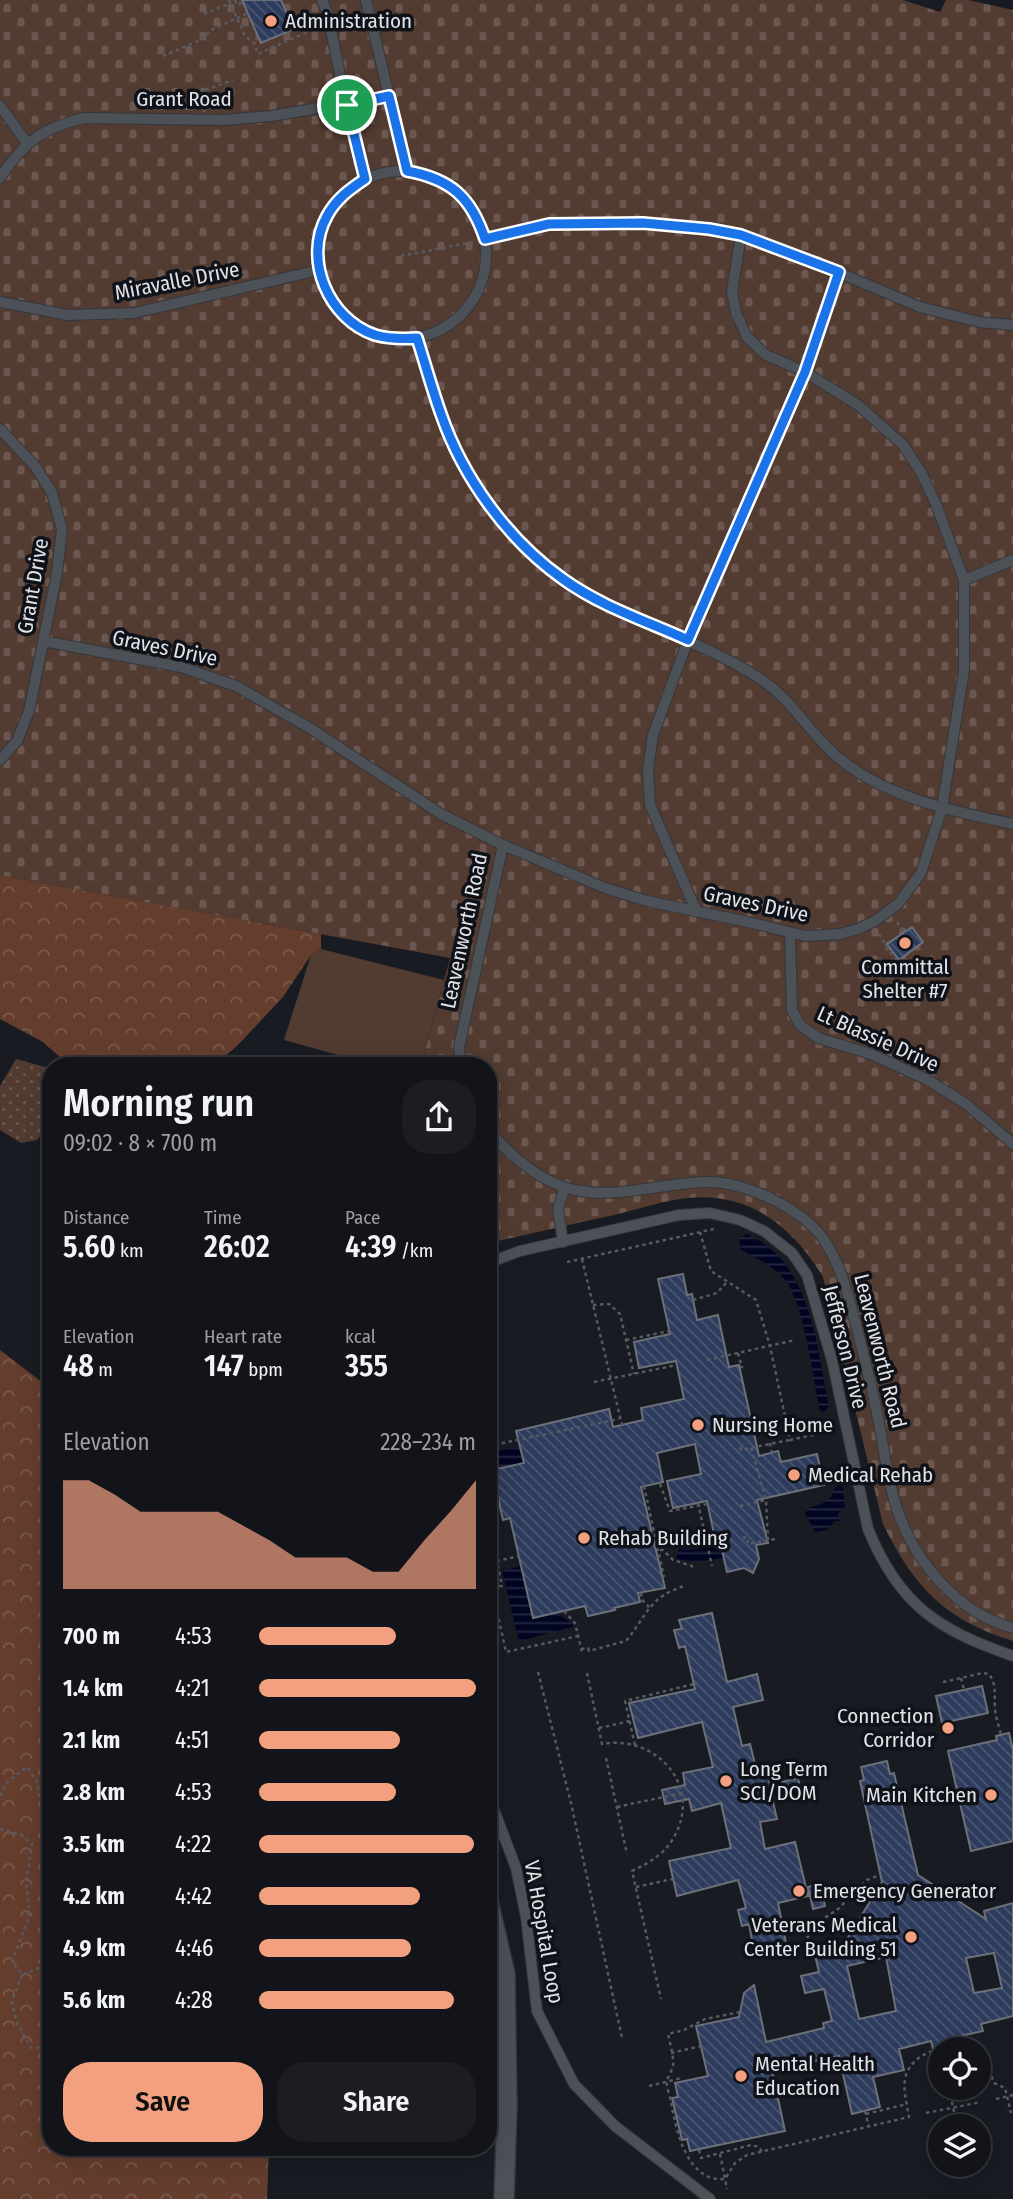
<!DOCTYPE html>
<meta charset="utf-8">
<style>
:root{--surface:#12141a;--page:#1b1d23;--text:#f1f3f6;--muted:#9c9ea2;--line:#313339;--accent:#f2a07f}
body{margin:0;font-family:"Fira Sans Condensed",sans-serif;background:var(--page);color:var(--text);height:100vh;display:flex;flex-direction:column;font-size:26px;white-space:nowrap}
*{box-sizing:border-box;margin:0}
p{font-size:23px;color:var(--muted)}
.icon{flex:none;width:38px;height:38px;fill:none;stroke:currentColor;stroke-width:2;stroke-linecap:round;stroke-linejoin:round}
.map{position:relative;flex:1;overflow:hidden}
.panel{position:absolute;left:42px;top:1057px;width:455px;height:1099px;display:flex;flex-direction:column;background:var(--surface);border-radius:28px;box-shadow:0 7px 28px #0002,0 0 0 2px var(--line)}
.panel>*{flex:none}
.fabs{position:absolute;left:928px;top:2037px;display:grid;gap:14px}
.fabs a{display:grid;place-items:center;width:63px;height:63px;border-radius:50%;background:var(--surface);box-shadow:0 7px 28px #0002,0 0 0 2px var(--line);font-size:35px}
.pin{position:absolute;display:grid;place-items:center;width:60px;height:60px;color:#fff;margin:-30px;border:4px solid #fff;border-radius:50%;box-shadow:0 2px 7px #0007}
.round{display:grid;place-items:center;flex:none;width:74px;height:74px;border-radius:28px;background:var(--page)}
.summary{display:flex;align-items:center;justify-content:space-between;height:119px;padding:0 21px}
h1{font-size:38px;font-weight:600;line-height:52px}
.stats{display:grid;grid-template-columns:repeat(3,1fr);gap:10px;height:119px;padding:7px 21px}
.stats div{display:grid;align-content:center}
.stats b{font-size:30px;font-weight:600}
.stats small{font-size:19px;font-weight:400}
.stats p{font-size:19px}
.chart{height:196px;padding:14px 21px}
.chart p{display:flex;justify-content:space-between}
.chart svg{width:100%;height:126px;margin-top:7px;fill:var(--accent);opacity:.7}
.button{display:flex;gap:14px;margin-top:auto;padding:14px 21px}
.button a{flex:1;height:80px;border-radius:28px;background:var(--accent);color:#111;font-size:28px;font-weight:600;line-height:80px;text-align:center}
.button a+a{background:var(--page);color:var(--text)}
ul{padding:0 21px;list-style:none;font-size:23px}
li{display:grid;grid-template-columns:112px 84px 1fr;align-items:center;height:52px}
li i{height:18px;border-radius:9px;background:var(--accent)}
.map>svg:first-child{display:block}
</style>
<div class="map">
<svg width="1013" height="2199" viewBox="0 0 1013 2199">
<defs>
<pattern id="grass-dots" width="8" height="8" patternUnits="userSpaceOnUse" patternTransform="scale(1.75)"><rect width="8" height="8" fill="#523b31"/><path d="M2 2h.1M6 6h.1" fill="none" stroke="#6b574f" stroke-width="1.8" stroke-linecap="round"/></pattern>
<pattern id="forest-crowns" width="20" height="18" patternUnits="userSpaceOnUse" patternTransform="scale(1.75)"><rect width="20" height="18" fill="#643d2d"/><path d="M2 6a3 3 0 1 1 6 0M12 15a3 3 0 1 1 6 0" fill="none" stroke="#7a594b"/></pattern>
<pattern id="cemetery-stones" width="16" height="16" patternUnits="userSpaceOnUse" patternTransform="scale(1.75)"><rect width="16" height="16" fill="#523b31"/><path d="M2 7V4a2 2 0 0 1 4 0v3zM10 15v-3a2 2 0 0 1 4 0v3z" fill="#6b574f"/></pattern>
<pattern id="garden-furrows" width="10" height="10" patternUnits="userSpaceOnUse" patternTransform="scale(1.75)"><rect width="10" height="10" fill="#523b31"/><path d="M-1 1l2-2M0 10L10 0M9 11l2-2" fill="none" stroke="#6b574f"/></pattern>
<pattern id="water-rules" width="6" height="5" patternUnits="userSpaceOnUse" patternTransform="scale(1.75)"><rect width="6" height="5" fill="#010521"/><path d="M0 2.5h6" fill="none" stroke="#262941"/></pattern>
<pattern id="building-back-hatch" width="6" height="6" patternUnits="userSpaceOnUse" patternTransform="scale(1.75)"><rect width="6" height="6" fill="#2d3b5c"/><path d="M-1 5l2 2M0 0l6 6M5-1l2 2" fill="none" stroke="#4b5773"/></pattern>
</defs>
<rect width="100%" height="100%" fill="#181b22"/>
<path fill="url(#grass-dots)" d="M16 1059 45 1067 51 1084V1106L41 1135 37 1140 21 1143 0 1130V1086Z"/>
<path fill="url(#forest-crowns)" d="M0 875 321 934V949L311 955 283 997 237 1046 213 1066H70L43 1042 0 1019Z
M0 1350 51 1389V2147H269L267 2199H0Z"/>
<path fill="url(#cemetery-stones)" d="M0 0H903L940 12 946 0H968L1013 10V1641C946 1621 913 1586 883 1524L823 1277C793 1227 750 1192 688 1198 663 1201 638 1209 614 1215 572 1224 530 1234 488 1243V1066H421L450 958 0 875Z"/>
<path fill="url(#garden-furrows)" d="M225 85 228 99 222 109 207 114 195 108 190 98Z"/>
<path fill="#523b31" d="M321 949 444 980 421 1066H366L367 1063 284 1040 311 955Z"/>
<path fill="url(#water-rules)" d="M747 1234C812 1263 816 1345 829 1406L824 1412 820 1411C813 1378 805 1312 788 1284 777 1267 757 1259 740 1249L739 1238Z
M520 1446 575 1462 492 1470 498 1496 488 1498V1453Z
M839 1485 843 1488 845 1510 841 1509 838 1515 840 1521H835L827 1530 815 1532 805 1514 808 1508C822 1504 831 1503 835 1487Z
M721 1545 723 1558 695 1562 676 1559 679 1549 689 1550Z
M521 1566 533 1618 557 1613 573 1624V1627L519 1641 502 1571Z"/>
<path fill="url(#building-back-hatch)" stroke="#6c7078" stroke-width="2" fill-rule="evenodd" d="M242 0H281L294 29 261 43Z
M912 927 923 942 899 960 887 944Z
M683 1274 687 1295 692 1294 697 1320 718 1315 729 1367 739 1365 759 1456 778 1451 781 1462 817 1454 824 1485 757 1500 768 1543 756 1545 759 1559 753 1573 744 1568 727 1572 718 1533 714 1534 707 1501 673 1508 667 1481 701 1474 695 1444 657 1453 663 1482 641 1487 665 1588 638 1593 640 1602 614 1608 615 1610 588 1616 585 1606 533 1618 510 1518 503 1520 492 1470 524 1463 516 1431 609 1409 613 1427 643 1420 641 1408 684 1399 676 1361 639 1368 634 1342 670 1334 658 1279Z
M712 1613 727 1682 757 1674 763 1700 733 1707 742 1746 750 1744 756 1768 766 1766 770 1785 798 1778 801 1792 772 1798 777 1819 760 1822 765 1849 795 1842 808 1896 778 1903 786 1943 754 1951 749 1924 742 1926 738 1910 746 1908 738 1880 677 1896 669 1861 731 1848 721 1803 692 1811 689 1799 665 1804 662 1790 685 1785 683 1773 713 1767 702 1722 638 1738 629 1703 695 1689 685 1646 679 1648 674 1630 682 1629 679 1620Z
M982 1686 988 1713 942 1723 936 1696Z
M1009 1733 1013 1750V1841L971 1851 948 1751 997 1740 996 1736Z
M887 1761 890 1774 894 1773 918 1875 986 1919 984 1911 1013 1903V2016L981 2024 983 2031 947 2039 950 2049H933L931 2041 899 2049 904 2070 873 2077 880 2107 852 2114 839 2056 772 2070 785 2131 690 2151 687 2139 682 2140 672 2098 678 2097 675 2083 708 2076 696 2026 739 2017 744 1993 754 1985 766 2042 824 2028 823 2023 832 2021 824 1989 805 1993 801 1976 819 1972 814 1951 844 1944 882 1882 860 1781 864 1780 861 1767ZM994 1953 1002 1988 974 1993 966 1958ZM886 1957 896 2011 859 2019 847 1966Z
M821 1884 825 1906 813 1909 808 1887Z"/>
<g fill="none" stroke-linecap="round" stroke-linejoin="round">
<defs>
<path id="service" d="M322 0 328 15 344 94 365 179
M366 0 407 171
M0 106 27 143
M318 255a84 84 0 1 1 168 0a84 84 0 1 1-168 0Z
M0 178C23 143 43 127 85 118L224 120 271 116 389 96
M485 239 549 224 643 223 709 229 741 235 802 257 920 307 979 322 1013 325
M0 302 68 315 134 313 319 270
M417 338C425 365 432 393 442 419 472 492 522 559 593 597 647 627 707 644 759 678 792 699 811 736 841 760 891 799 953 811 1013 824
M0 429 35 466 52 493 62 529 57 573 29 711 17 741 0 760
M964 580 1013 560
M43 641 181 667 236 686 308 727 441 814 503 845 605 888 647 901 748 922 805 936 840 934 858 929 875 921 898 904 921 873 942 808 964 670V580L936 504 922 474 903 445 858 405 805 372 766 355 747 337 736 313 732 291 741 235
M696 910 650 805 648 769 653 735 688 640 713 585 805 372 839 272
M790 934 792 1010 800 1025 818 1038 871 1054 928 1080 966 1104 1013 1144
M461 1066 459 1047 503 845
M488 1130C510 1154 532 1176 564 1187 610 1202 658 1183 705 1182 727 1181 753 1190 772 1199 790 1208 809 1220 822 1237 841 1264 848 1294 856 1325 864 1356 872 1387 878 1418 884 1448 888 1484 898 1512 916 1563 958 1613 1013 1628
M563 1242 558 1209 565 1187
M488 1263 520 1251 679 1215 710 1213 740 1220 764 1231 792 1253 807 1275 832 1360 868 1529C899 1605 938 1630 1013 1656
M488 1794 516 1868 526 1917 537 2011 574 2084 615 2126 710 2199"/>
<path id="minor" d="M488 1901 505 1974 507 2106 504 2199"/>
</defs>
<use href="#service" stroke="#35373c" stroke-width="12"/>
<use href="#minor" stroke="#35373c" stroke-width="22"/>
<path stroke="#575a60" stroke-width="2.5" stroke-dasharray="3.5 3.5" stroke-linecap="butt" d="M229 0 245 36 254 43 258 54 310 31
M235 0 237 5 243 2
M204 14 231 3
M163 56 203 39 211 30 248 13
M179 99 233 80
M401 256 473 242
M897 922 904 932
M879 934 896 961
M700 1232 711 1271 756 1300 770 1346 790 1440 832 1431
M582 1259 622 1425
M567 1262 714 1229
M693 1300 717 1293 726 1283
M593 1305 609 1304 620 1314 634 1374
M626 1340 669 1331
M738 1353 742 1367H740
M707 1360 795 1340
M594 1382 677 1365
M754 1429 786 1422
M770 1443 772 1453
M488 1446 619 1419
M740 1447 741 1450 789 1440
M751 1448 766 1500 768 1540
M660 1484 670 1511 708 1504
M644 1486 664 1577
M740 1506 766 1500
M743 1538 747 1537 748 1544 775 1539
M660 1550H663L673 1560 692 1566 693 1571
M488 1571 506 1652 578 1636
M492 1587 502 1586 497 1561 519 1556
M641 1593 642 1600 649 1607
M564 1611 575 1623 582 1652
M581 1649 588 1648 589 1651 626 1641C648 1614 648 1598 684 1586
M538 1672 571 1803 622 2038
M587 1673 602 1744C656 1734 703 1786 674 1837 665 1854 649 1863 632 1871L661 1999
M961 1678 964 1690
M943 1682 983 1673 989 1674C997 1685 994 1695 995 1707 995 1716 999 1726 1001 1735
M599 1728 630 1721
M635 1745 625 1701 694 1684
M606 1758 627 1854
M0 1796 8 1781 27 1767 36 1780 42 1805 51 1810
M617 1807 682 1793
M0 1829 21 1835 32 1844 26 1883 29 1905 28 1920 12 1961 22 1975 43 1966 51 1959
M636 1887 673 1879
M803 1944 818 1922 837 1910 867 1880 880 1875
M22 1975 12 2001 17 2023 31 2048 51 2047
M740 2012 705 2019 684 2030 668 2034C670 2044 674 2056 673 2066 672 2071 668 2076 667 2081 666 2087 670 2096 671 2102 676 2130 687 2183 725 2179L735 2163 747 2155 909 2117C907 2104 903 2091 905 2079 910 2052 947 2043 969 2049
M671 2053 701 2046
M978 2053 984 2057 994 2083 1005 2088 1011 2113
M649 2086 682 2078
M949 2088 957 2126
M996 2099 1013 2095
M865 2111 869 2127
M926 2113 981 2102
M866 2114 907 2104
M699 2150 701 2158 751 2145 759 2147 762 2152
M720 2154 727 2189"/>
<use href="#service" stroke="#4c5057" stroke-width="10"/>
<use href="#minor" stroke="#4c5057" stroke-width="19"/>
<path stroke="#575a60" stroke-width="2.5" stroke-dasharray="3.5 3.5" stroke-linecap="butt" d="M698 1503 712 1566"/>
</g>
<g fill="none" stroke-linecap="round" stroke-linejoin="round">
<defs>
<path id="route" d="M389 96 407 171C451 179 471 197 485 239L549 224 643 223 709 229 741 235 839 272 805 372 688 640C646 621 600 606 563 579 508 540 463 478 441 414 432 389 425 363 417 338 403 339 389 339 375 335 328 319 303 259 327 216 336 199 350 189 365 179L347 105Z"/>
</defs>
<use href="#route" stroke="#fff" stroke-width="14"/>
<use href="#route" stroke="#1a73e8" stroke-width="9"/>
</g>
<g fill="#f2a07f" stroke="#0f1218" stroke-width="2.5">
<circle cx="271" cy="21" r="7"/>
<circle cx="905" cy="943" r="7"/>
<circle cx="698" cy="1425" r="7"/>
<circle cx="794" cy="1475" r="7"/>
<circle cx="584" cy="1538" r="7"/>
<circle cx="948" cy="1728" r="7"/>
<circle cx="726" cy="1781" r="7"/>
<circle cx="991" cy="1795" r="7"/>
<circle cx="799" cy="1891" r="7"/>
<circle cx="911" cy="1937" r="7"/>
<circle cx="741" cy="2076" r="7"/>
</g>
<g text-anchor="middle" stroke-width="7" stroke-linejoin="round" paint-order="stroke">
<g font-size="21" fill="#e1e3e8" stroke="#0f1218" text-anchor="start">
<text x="285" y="28">Administration</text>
<text x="905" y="974" text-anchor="middle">Committal<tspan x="905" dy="24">Shelter #7</tspan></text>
<text x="712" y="1432">Nursing Home</text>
<text x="808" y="1482">Medical Rehab</text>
<text x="598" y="1545">Rehab Building</text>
<text x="934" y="1723" text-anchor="end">Connection<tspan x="934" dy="24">Corridor</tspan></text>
<text x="740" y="1776">Long Term<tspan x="740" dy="24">SCI/DOM</tspan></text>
<text x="977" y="1802" text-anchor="end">Main Kitchen</text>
<text x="813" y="1898">Emergency Generator</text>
<text x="897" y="1932" text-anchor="end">Veterans Medical<tspan x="897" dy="24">Center Building 51</tspan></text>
<text x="755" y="2071">Mental Health<tspan x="755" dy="24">Education</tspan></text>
</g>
<g font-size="21" fill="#e1e3e8" stroke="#0f1218">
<text x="184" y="106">Grant Road</text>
<text transform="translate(177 281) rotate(-11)" y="7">Miravalle Drive</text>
<text transform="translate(33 586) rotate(-80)" y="7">Grant Drive</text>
<text transform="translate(165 648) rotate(12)" y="7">Graves Drive</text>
<text transform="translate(756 904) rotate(12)" y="7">Graves Drive</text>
<text transform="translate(464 931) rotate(-78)" y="7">Leavenworth Road</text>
<text transform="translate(878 1039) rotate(24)" y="7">Lt Blassie Drive</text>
<text transform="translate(845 1347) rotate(76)" y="7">Jefferson Drive</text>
<text transform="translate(880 1351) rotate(76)" y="7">Leavenworth Road</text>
<text transform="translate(544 1932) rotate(80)" y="7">VA Hospital Loop</text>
</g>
</g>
</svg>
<div class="fabs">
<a><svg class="icon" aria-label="locate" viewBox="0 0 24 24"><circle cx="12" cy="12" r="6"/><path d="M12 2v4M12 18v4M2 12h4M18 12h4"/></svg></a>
<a><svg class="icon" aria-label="layers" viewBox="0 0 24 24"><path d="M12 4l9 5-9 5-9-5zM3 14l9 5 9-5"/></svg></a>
</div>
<div class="pin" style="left:347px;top:105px;background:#1e9e55"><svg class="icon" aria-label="arrive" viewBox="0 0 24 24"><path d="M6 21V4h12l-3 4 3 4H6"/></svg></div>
<section class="panel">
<div class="summary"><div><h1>Morning run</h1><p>09:02 · 8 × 700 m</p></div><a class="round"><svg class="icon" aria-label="share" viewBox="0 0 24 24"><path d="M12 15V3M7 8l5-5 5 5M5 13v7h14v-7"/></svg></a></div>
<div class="stats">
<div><p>Distance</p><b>5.60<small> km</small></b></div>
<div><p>Time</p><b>26:02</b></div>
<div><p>Pace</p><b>4:39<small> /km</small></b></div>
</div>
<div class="stats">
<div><p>Elevation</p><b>48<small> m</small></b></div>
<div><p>Heart rate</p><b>147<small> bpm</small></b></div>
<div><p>kcal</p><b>355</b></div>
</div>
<div class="chart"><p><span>Elevation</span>228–234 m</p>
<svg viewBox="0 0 160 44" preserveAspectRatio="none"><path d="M0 44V6L10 6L20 11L30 17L40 17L50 17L60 17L70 22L80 27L90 33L100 33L110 33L120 38L130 38L140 27L150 17L160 6V44z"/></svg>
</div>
<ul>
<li><b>700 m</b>4:53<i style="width:63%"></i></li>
<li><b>1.4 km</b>4:21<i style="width:100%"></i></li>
<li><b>2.1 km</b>4:51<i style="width:65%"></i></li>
<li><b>2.8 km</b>4:53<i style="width:63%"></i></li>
<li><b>3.5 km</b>4:22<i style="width:99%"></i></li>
<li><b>4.2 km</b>4:42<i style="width:74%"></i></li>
<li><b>4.9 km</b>4:46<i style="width:70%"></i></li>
<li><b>5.6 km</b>4:28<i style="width:90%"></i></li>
</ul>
<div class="button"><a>Save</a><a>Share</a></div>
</section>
</div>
